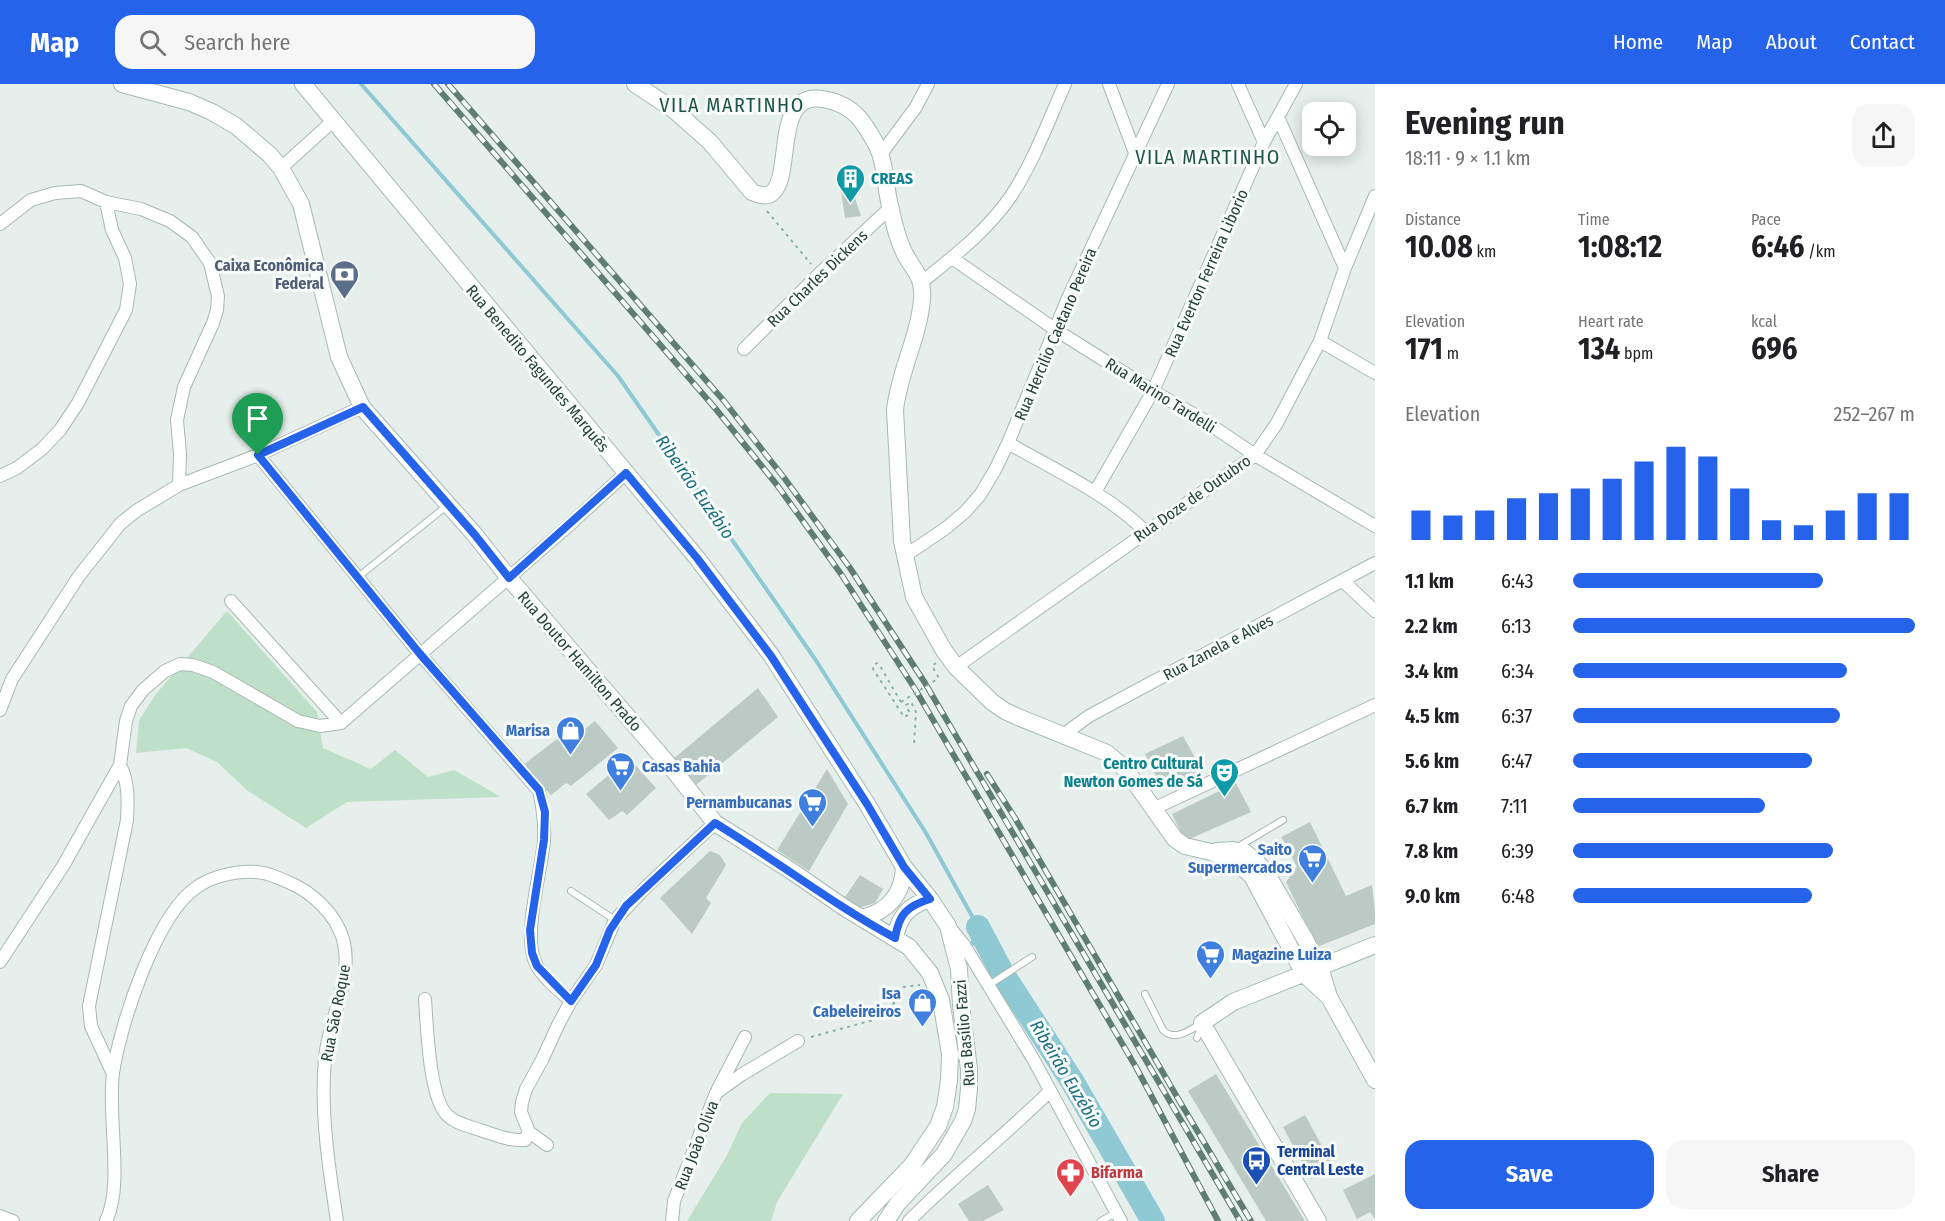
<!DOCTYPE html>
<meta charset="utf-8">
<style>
:root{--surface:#fff;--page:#f6f6f6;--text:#202124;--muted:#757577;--accent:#2563eb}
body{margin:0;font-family:"Fira Sans Condensed",sans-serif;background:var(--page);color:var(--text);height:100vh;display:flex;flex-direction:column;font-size:22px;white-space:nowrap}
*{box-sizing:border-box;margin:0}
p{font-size:20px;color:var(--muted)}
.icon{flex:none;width:33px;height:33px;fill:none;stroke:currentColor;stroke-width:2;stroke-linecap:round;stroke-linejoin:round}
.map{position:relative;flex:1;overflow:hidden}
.panel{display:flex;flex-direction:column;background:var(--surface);width:570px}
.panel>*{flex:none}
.tools{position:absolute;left:1302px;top:18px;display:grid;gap:12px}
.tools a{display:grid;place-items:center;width:54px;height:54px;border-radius:12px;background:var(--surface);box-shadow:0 3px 15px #0003;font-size:30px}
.pin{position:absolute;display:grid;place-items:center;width:51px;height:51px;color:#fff;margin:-62px -26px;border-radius:50% 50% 50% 0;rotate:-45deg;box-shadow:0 0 6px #0007}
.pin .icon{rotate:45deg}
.round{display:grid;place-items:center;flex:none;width:63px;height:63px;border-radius:18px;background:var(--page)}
.head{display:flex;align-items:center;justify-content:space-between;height:102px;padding:0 30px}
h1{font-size:33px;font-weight:700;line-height:45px}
.stats{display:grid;grid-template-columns:repeat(3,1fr);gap:9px;height:102px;padding:6px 30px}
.stats div{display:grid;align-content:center}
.stats b{font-size:30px;font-weight:700}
.stats small{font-size:16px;font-weight:400}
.stats p{font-size:16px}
.chart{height:168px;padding:12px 30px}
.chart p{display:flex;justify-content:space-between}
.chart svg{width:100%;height:108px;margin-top:6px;stroke:var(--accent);stroke-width:6}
.button{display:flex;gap:12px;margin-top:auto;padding:12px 30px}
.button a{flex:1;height:69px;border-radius:18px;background:var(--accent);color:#fff;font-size:24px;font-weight:700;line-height:69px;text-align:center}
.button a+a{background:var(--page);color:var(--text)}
ul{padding:0 30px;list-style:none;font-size:20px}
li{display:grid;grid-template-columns:96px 72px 1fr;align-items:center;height:45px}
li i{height:15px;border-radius:8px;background:var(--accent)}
header{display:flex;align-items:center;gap:36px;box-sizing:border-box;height:84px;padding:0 30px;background:var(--accent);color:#fff}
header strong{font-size:28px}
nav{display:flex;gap:33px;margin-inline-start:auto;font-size:21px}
.search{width:420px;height:54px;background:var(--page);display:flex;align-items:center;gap:15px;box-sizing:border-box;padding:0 21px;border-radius:18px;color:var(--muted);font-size:22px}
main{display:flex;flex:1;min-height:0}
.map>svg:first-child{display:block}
</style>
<header>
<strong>Map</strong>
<div class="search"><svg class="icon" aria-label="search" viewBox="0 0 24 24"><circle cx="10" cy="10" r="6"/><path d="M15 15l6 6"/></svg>Search here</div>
<nav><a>Home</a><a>Map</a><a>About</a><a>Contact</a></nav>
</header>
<main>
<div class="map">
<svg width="1375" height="1137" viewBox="0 0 1375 1137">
<rect width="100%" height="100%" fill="#e6efeb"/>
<path fill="#bfe0c8" d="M227 527 317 628 323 664 371 685 395 666 428 693 454 686 501 713 347 718 306 744 248 707 217 678 186 664 136 669 139 636 156 610Z
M770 1009 843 1010 777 1118 771 1137H687L726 1073 742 1039Z"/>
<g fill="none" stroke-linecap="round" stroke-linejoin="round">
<path stroke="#8ec9d4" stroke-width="4" d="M361 0 618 292 815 575 926 749 978 843 972 860"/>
<path stroke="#8ec9d4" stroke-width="24" d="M978 843 1004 892 1072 997 1153 1137"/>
</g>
<path fill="#bbcac4" d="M858 96 860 104 853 108 861 132 845 134 841 107Z
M758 604 778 633 696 701 672 676Z
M595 637 618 664 571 702 566 699 551 711 523 681 561 652 567 659Z
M1183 652 1203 688 1162 704 1145 670Z
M629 674 656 704 627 731 622 727 609 736 586 710Z
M827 685 848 720 809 787 777 766Z
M1236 699 1251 728 1185 757 1172 730Z
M1310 738 1346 812 1372 801 1375 827V840L1317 863 1286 798 1297 783 1281 753Z
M710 767 720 771 726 781 706 814 711 819 692 850 660 814Z
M860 791 883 805 875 819 858 824 843 816Z
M1216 990 1305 1137H1266L1188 1007Z
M1305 1031 1333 1082 1311 1095 1283 1043Z
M1375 1090V1135L1370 1128 1357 1135 1343 1106Z
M988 1101 1004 1126 983 1137H969L958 1120Z"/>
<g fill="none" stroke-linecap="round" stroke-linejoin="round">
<defs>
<path id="lane" d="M358 493 448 421
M1236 764 1283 736
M571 807 615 836
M989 901 1032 873
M1145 910 1163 946C1175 958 1189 946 1201 940
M1197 954 1201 943
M1101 1137 1116 1129"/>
<path id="street" d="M1109 0 1135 69
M1238 0 1264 58
M1278 33 1345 184
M881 70 916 23 928 0
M281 84 334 36
M0 140 31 116 55 109 81 107 106 118 141 125 170 137 192 153 210 179 218 212 217 226 213 239 184 303 177 336 180 370 179 401
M952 174 1056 246 1153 307 1202 335 1255 371 1375 442
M922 198C954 172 988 146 1011 112 1034 77 1048 38 1065 0
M1320 257 1375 289
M744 265 819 190 890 124
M1008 359C1055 386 1106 409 1145 447
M258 371 420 570 539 707C543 724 545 739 544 757 541 789 522 853 536 880 543 894 560 907 571 917
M0 392 17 384 42 365 60 346 78 319 126 226 130 200 125 174 112 146 106 118
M1095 408 1153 307 1264 58 1296 0
M906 471 946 444 965 428 980 411 995 386 1008 359 1068 214 1168 0
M1343 497 1375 527
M231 517 341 639
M956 583 1255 371 1277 339 1320 257 1345 184 1375 112
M0 626 12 595 79 492 120 440 136 427 179 401 258 371 362 323
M341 639 566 444 626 389
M1063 651 1089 632 1375 479
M1153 725 1375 621
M951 845 964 861 1032 973 1121 1137
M0 878 63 782 120 681 126 637 131 622 143 606 165 587 180 580 193 581 213 588 298 637 320 642 341 639
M425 915C427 942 429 1013 447 1031 456 1040 469 1042 480 1046 496 1051 509 1057 525 1056L529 1048
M113 990 91 942 89 922 127 736C128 716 129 699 120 681
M718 1005 745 953
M547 1061 529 1048 521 1028 522 1018 526 1005 543 974 558 941 571 917 596 881 615 836 648 801 715 739
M0 1132 13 1137
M106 1137C124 1101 107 1032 113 989 120 941 156 830 197 803 214 791 243 785 263 789 271 790 280 795 288 798 312 808 335 829 343 855 354 894 328 936 325 975 320 1027 329 1085 337 1137
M672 1137 674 1117 716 1009 741 991 798 957
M909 1137C954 1092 1004 1052 1049 1008"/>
<path id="secondary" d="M122 0 189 18 212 28 236 42 270 71 281 84 301 120 339 273 362 323 475 451 509 494 675 688 715 739 790 786 845 824 909 863 930 889 941 916 950 970 949 996 945 1023 938 1042 912 1081 858 1137
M303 0 697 474 771 571 867 720 904 783 930 815 948 842 959 885 961 921 969 985V1005L967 1025 963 1037 944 1070 898 1119 886 1137
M635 0 674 26 710 58 752 108C759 111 767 114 773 108 794 88 771 2 828 16 854 22 864 38 876 60 886 79 885 102 890 122 893 136 897 153 903 166 912 186 924 191 922 215 919 253 899 288 895 326L902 457 914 513 943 565 956 583 992 618 1005 627 1018 633 1107 669 1120 680 1131 693 1175 755 1185 762 1211 768 1237 779 1252 792 1304 890 1329 913
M1217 767 1233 766 1244 768 1255 776 1267 790 1305 855 1323 893 1329 913 1375 996
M861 834C888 828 903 810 904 783
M895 854C899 832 909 821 930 815
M1318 1137 1202 939 1233 918 1375 861"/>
</defs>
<use href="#lane" stroke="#a8b8b2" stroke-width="8"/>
<use href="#street" stroke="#a8b8b2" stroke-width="14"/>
<use href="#secondary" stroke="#a4bbb3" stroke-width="18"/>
<path stroke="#86b3a5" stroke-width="2" stroke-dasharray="3 4.5" stroke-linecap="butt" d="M767 127 811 180
M936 579 932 582 939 594
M901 618 880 582 877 579 873 582V585L904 633 910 630 906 621 911 618 916 628 914 661
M811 953 877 935 894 919V909L903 903 920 901"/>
<use href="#lane" stroke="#fff" stroke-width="6"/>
<use href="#street" stroke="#fff" stroke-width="12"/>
<use href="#secondary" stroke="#fff" stroke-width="16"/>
<defs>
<path id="rail" d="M434 0 715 324 777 401 841 490 915 605 1137 985 1218 1137
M448 0 724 317 785 395 850 484 925 599 1240 1137
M987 690 1015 734 1180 1018 1251 1137"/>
</defs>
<use href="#rail" stroke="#5f7d75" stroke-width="6"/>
<use href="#rail" stroke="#f7fbf9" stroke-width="4" stroke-dasharray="11" stroke-linecap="butt"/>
<path stroke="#86b3a5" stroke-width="2" stroke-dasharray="3 4.5" stroke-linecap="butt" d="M901 618 939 594"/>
</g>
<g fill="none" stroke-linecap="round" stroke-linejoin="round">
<defs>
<path id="route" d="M363 323 475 451 509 494 626 389 697 474 771 572 867 720 904 783 930 815C907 822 899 830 895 854 832 820 776 776 715 739L626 822 610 846 596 881 571 917 537 882 532 869 530 846 544 756 545 728 539 706 420 570 258 371Z"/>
</defs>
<use href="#route" stroke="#fff" stroke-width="12"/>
<use href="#route" stroke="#2563eb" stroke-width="8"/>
</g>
<defs>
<symbol id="building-pin" viewBox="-11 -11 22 30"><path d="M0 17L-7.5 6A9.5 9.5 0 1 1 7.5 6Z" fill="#0f9aa8" stroke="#f7fbf9"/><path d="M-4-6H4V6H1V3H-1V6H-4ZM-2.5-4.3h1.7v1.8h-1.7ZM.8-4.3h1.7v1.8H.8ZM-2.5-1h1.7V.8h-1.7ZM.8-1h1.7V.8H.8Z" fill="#fff"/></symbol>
<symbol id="bank-pin" viewBox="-11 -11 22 30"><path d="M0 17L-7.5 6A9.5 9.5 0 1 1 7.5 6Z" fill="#5c6f8a" stroke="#f7fbf9"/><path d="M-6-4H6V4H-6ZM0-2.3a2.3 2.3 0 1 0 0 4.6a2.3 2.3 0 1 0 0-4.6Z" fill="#fff"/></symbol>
<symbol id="shop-pin" viewBox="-11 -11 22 30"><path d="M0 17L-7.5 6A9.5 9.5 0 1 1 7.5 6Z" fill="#3f7fe0" stroke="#f7fbf9"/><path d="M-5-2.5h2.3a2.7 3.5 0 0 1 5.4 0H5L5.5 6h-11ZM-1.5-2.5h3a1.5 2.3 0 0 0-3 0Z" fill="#fff"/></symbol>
<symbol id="supermarket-pin" viewBox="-11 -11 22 30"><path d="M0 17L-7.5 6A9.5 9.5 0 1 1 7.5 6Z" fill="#3f7fe0" stroke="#f7fbf9"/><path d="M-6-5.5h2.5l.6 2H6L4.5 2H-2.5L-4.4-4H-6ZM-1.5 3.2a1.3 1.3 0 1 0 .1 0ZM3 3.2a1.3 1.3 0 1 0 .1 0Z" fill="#fff"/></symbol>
<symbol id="theatre-pin" viewBox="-11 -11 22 30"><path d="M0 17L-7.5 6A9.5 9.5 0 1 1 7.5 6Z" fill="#0f9aa8" stroke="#f7fbf9"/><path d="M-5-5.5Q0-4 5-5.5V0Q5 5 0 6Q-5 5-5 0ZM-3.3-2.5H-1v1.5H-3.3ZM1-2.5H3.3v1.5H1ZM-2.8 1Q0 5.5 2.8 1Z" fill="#fff"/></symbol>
<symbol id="bus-pin" viewBox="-11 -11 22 30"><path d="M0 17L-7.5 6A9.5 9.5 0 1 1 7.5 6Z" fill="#1a4fb4" stroke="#f7fbf9"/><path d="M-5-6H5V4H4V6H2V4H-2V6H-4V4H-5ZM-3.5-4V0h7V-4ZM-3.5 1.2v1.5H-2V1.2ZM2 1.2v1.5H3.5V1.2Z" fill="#fff"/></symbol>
<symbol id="pharmacy-pin" viewBox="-11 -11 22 30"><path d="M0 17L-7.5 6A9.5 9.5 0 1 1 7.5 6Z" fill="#e0444e" stroke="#f7fbf9"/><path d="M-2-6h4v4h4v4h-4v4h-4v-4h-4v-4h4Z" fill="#fff"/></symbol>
</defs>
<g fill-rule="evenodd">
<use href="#building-pin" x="834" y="78" width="33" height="45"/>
<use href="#bank-pin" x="328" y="174" width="33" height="45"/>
<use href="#shop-pin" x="554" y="630" width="33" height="45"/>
<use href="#supermarket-pin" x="604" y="666" width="33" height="45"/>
<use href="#theatre-pin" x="1208" y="672" width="33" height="45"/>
<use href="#supermarket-pin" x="796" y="702" width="33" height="45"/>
<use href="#supermarket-pin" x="1296" y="758" width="33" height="45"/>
<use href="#supermarket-pin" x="1194" y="854" width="33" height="45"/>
<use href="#shop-pin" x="906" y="902" width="33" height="45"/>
<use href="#bus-pin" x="1240" y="1060" width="33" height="45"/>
<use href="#pharmacy-pin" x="1054" y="1072" width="33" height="45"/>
</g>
<g text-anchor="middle" stroke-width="6" stroke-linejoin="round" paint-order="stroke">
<g font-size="16" font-weight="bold" fill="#0d838f" stroke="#f7fbf9" text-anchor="start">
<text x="871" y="100">CREAS</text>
<text x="1203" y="685" text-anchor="end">Centro Cultural<tspan x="1203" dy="18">Newton Gomes de Sá</tspan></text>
</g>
<g font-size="16" font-weight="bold" fill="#4e5e75" stroke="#f7fbf9" text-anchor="end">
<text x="324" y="187">Caixa Econômica<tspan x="324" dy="18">Federal</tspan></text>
</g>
<g font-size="16" fill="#24423a" stroke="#f7fbf9">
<text transform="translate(1206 189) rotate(-66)" y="6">Rua Everton Ferreira Liborio</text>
<text transform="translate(817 194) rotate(-44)" y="6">Rua Charles Dickens</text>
<text transform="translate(1055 250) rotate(-67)" y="6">Rua Hercilio Caetano Pereira</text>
<text transform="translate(538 284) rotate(50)" y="6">Rua Benedito Fagundes Marquês</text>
<text transform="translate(1161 311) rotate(32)" y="6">Rua Marino Tardelli</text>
<text transform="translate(1192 414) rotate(-35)" y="6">Rua Doze de Outubro</text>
<text transform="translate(1218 563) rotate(-28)" y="6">Rua Zanela e Alves</text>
<text transform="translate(580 577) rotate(49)" y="6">Rua Doutor Hamilton Prado</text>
<text transform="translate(335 929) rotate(-79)" y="6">Rua São Roque</text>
<text transform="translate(964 949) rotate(-95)" y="6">Rua Basílio Fazzi</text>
<text transform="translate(696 1061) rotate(-69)" y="6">Rua João Oliva</text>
</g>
<g font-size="16" font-weight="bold" fill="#366cbe" stroke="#f7fbf9" text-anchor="end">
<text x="550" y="652">Marisa</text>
<text x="642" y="688" text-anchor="start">Casas Bahia</text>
<text x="792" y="724">Pernambucanas</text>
<text x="1292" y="771">Saito<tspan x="1292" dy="18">Supermercados</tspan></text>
<text x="1232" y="876" text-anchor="start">Magazine Luiza</text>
<text x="901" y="915">Isa<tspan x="901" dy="18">Cabeleireiros</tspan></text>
</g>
<g font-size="16" font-weight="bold" fill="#164399" stroke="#f7fbf9" text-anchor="start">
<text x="1277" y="1073">Terminal<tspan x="1277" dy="18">Central Leste</tspan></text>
</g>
<g font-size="16" font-weight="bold" fill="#be3a42" stroke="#f7fbf9" text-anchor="start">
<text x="1091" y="1094">Bifarma</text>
</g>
<g font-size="18" font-style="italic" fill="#1c6f80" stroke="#f7fbf9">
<text transform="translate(695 403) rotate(55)" y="6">Ribeirão Euzébio</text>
<text transform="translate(1066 990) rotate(59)" y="6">Ribeirão Euzébio</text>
</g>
<g font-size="20" letter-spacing="1.5" fill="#1f5548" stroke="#f7fbf9">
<text x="732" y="28">VILA MARTINHO</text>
<text x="1208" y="80">VILA MARTINHO</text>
</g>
</g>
</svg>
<div class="tools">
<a><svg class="icon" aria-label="locate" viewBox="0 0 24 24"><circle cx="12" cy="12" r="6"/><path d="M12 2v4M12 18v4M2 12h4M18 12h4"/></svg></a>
</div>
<div class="pin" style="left:258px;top:371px;background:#1e9e55"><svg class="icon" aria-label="arrive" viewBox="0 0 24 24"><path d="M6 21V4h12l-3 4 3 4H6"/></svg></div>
</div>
<section class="panel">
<div class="head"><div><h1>Evening run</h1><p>18:11 · 9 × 1.1 km</p></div><a class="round"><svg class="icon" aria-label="share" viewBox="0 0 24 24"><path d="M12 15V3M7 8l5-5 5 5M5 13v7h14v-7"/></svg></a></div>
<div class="stats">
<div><p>Distance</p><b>10.08<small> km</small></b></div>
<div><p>Time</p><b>1:08:12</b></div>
<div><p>Pace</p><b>6:46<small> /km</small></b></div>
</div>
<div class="stats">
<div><p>Elevation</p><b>171<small> m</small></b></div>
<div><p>Heart rate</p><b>134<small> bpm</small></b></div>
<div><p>kcal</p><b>696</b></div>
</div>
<div class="chart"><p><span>Elevation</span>252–267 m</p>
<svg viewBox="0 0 160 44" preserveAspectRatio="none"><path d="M5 44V32M15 44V34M25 44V32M35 44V27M45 44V25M55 44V23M65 44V19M75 44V12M85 44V6M95 44V10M105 44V23M115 44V36M125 44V38M135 44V32M145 44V25M155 44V25"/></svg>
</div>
<ul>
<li><b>1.1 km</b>6:43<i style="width:73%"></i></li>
<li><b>2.2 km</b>6:13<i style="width:100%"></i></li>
<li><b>3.4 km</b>6:34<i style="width:80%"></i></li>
<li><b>4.5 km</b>6:37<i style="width:78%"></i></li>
<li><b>5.6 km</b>6:47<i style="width:70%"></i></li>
<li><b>6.7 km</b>7:11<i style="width:56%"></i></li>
<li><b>7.8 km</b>6:39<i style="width:76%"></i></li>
<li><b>9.0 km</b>6:48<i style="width:70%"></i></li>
</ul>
<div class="button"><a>Save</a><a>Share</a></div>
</section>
</main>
